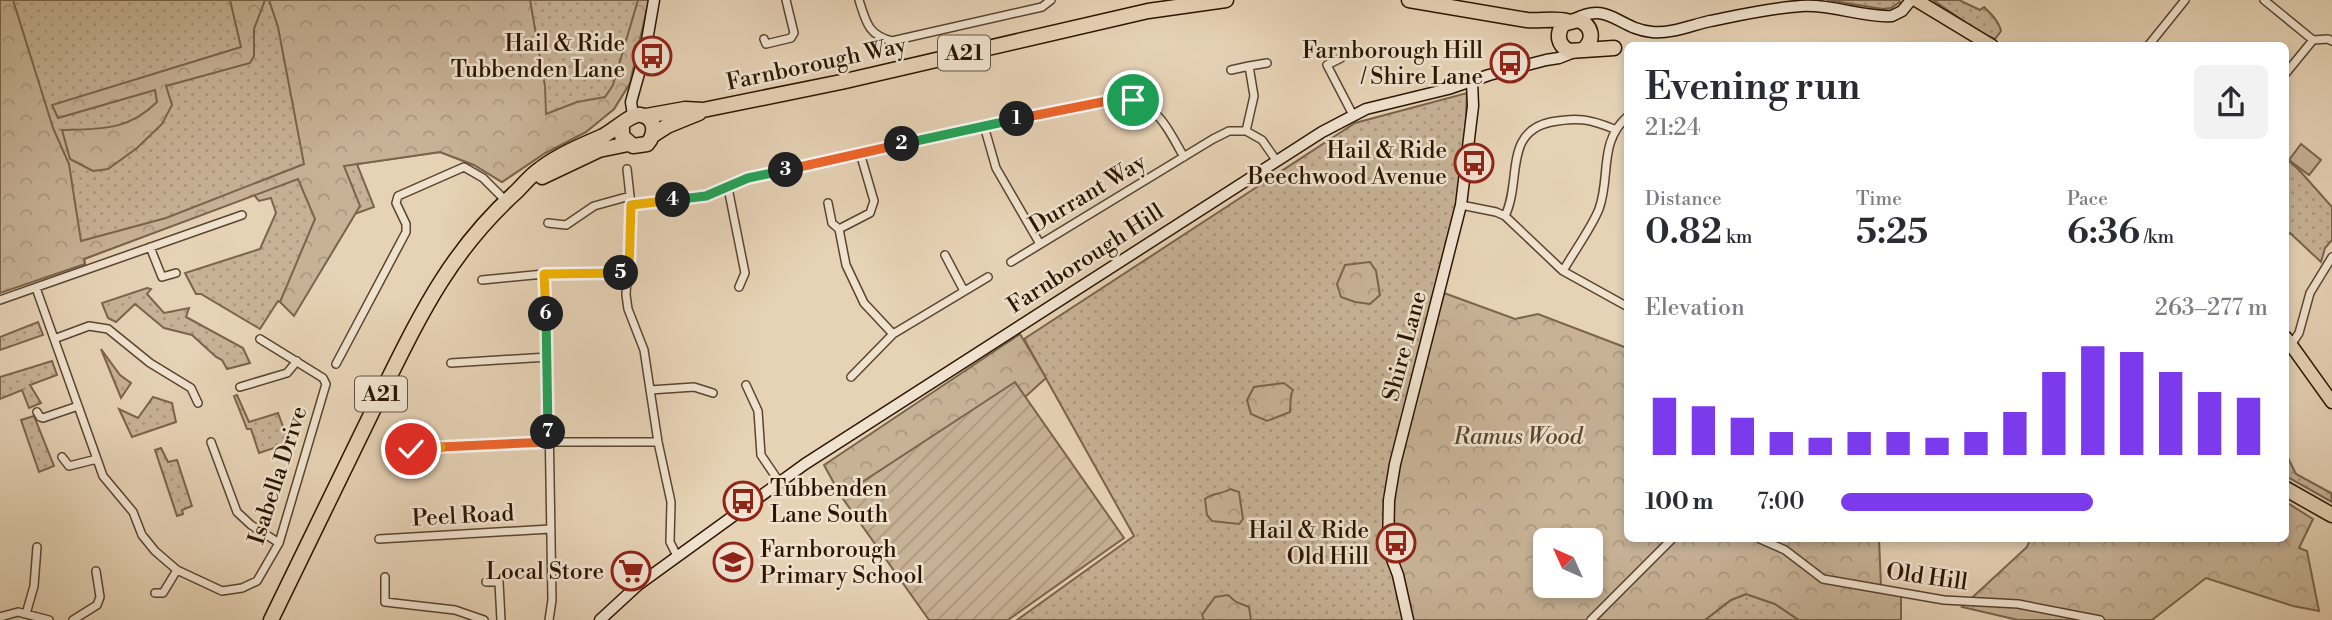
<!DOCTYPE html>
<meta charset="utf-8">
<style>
:root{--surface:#fff;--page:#f2f2f3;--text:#2b2b33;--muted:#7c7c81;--accent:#7c3aed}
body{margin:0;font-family:"Libre Bodoni",serif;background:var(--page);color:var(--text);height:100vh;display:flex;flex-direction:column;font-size:26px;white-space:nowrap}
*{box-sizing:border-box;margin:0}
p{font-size:23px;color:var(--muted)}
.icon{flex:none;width:38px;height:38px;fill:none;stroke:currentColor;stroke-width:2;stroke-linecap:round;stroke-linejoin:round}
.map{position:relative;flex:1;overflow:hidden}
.side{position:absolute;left:1624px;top:42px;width:665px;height:500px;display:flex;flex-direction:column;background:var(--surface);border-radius:10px;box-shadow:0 4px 10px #0003}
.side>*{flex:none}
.needle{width:46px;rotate:315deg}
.tools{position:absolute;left:1533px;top:528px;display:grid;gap:14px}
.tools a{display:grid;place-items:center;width:70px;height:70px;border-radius:10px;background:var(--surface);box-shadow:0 4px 10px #0003;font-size:35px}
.pin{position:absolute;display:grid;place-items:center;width:60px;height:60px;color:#fff;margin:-30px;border:4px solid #fff;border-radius:50%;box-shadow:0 2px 7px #0007}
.km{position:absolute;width:35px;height:35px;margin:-18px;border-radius:50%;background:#222;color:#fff;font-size:19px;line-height:35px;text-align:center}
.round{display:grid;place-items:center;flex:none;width:74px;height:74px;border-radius:10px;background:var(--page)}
.headline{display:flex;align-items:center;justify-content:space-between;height:119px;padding:0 21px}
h1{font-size:38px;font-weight:600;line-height:52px}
.figures{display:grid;grid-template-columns:repeat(3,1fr);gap:10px;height:119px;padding:7px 21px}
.figures div{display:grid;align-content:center}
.figures b{font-size:35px;font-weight:600}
.figures small{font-size:19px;font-weight:400}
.figures p{font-size:19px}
.chart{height:196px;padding:14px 21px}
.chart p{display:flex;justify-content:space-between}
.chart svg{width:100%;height:126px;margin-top:7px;stroke:var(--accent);stroke-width:6}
ul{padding:0 21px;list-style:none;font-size:23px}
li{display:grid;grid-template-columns:112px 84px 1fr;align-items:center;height:52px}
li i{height:18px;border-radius:9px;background:var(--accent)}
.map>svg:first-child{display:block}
</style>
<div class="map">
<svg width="2332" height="620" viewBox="0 0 2332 620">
<defs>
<pattern id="grass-dots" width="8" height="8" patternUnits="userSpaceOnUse" patternTransform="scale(1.75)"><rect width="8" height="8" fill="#c7b296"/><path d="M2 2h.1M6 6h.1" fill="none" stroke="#ab9880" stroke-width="1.8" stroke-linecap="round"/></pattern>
<pattern id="forest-crowns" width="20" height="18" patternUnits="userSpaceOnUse" patternTransform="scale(1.75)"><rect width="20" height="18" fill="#c7b296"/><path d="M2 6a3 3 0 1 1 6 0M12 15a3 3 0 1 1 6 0" fill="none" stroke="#ab9880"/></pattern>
<pattern id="garden-furrows" width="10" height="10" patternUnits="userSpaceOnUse" patternTransform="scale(1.75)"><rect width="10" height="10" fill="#c7b296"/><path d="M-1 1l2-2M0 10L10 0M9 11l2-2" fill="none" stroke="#ab9880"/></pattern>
</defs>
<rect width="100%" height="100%" fill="#e6d2b5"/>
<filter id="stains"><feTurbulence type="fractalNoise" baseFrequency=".00286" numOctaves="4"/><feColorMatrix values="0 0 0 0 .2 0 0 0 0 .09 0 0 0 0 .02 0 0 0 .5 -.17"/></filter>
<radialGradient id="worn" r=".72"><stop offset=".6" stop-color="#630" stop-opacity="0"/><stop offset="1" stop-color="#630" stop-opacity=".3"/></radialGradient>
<path fill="url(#grass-dots)" stroke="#7a644b" stroke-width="2" d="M0 0H649L630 83 614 109 586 132 545 153 502 182 474 165 440 152 357 164 374 207 352 215V219L296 310 278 301 260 329 201 294H196L185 273 260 249 276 213 271 198 259 201 254 195 84 259 85 264 0 288Z
M1827 0H1899L1900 2 1891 8 1883 9Z
M1933 0H1959L1980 10 1984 7C1990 13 1999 21 2001 31L1995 39 1981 33Z
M1467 93 1465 139 1456 203 1390 471 1394 575 1403 620H1017L1134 536 1024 339 1355 123Z
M2287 159 2300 171 2332 207V240L2325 248 2321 262 2290 233 2286 236Z
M147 288 151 289 147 294 164 313 189 308 186 317 243 348 250 363 227 369 222 360 216 357 192 335 164 328 135 304 116 322 108 318 102 303Z
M38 322 43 335 0 350V337Z
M101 349 120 375 131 383 121 398Z
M52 361 57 375 30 385 41 403 29 408 22 390 0 399V377Z
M237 395 249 422 278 413 289 443 259 453 251 429H247L234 396Z
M153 397 172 403 176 422 132 437 119 409 138 418Z
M34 416 54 466 39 472 21 420Z
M161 448 168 462 177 460 192 506 182 510 183 514 177 516 155 450Z
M2286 454 2296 474 2331 493 2332 502 2286 476Z
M1746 594 1775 604 1799 620H1705L1731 600Z"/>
<path fill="url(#forest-crowns)" stroke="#7a644b" stroke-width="2" fill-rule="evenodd" d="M0 0H13L53 128 69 164 81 241 166 218 304 164 278 27 269 0H530L545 86 546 114 577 102 605 97 613 85 638 0H649L630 83 614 109 586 132 545 153 502 182 474 165 440 152 344 166 360 206 294 316 280 302 315 219 298 179 84 259 85 264 0 293Z
M230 0H265L254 29V56L250 63 166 86 172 105 162 124 137 148 108 169 93 171 70 159 62 130C100 129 128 131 157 102L155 90 58 118 52 105 241 47Z
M1370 262 1376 271 1380 295 1370 304 1355 302 1341 297 1337 284 1345 265Z
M1444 293 1515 319 1538 314 1627 348 1628 539H1879L1881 586 1901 590V620H1799L1775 604 1746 594 1731 600 1705 620H1412L1392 548V500L1399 462ZM1545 541H1591V586H1545Z
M1020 334 1046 378 1025 397 1015 383 841 496 824 465Z
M1284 383 1293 390 1291 395 1290 412 1267 421 1251 414 1247 400 1254 387Z
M1230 489 1239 492 1243 519 1239 524 1212 521 1207 515 1205 499C1213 492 1221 495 1230 489Z
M2286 502 2313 519 2299 548 2307 551 2319 611 2293 606 2206 578 2152 620H2018L1962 607 2027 547 2030 539H2286Z
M1228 595 1236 602 1249 607 1251 620H1204L1202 615 1215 597Z"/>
<path fill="url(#garden-furrows)" stroke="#7a644b" stroke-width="2" d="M1015 382 1124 538 1008 620H929L841 496Z"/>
<path fill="#c7b296" stroke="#7a644b" stroke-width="2" d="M2301 144 2321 160 2309 175 2289 160Z"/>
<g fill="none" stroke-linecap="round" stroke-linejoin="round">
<defs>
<path id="street" d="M859 0C866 22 868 35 892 41L1042 7 1051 0
M2264 0 2313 40 2328 39 2332 41
M764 39 766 44 791 38 794 33 786 0
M2148 46 2185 0
M1341 58 1327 65 1353 115
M1249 66 1267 63
M1231 70 1249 66 1254 96 1246 131 1262 140 1276 160
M2286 73 2313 40
M984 126 996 168 1040 244
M860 153 874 201 870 213 839 229 846 265 864 303 893 334
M627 169 631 205 626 295 628 309 644 350 658 442 671 502 670 542 677 556
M728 188 745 273 739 287
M828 203 832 223 839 229
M631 205 706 196 748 178 1114 100C1155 97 1166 126 1184 157
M1461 205 1496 212 1505 216 1563 271 1628 307
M1505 216C1522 181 1503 132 1551 122 1577 117 1590 119 1614 129
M548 223 566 225 594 206 630 196
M150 247 162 277 176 273
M945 255 964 291
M1011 262 1213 139 1229 131H1246
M1563 271C1573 253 1592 227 1599 209 1611 176 1598 142 1628 116
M544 274 548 357 552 600 549 620
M482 280 544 274 629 273
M36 288 103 476 133 512 142 535 155 551 177 570 222 591 242 588 257 581 279 543 326 384 323 378 260 339
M0 300 242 215
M54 339 89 326 108 329 150 363 191 388 198 403
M2291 345 2299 333 2310 293 2332 257
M451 363 548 357
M336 364 406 232V224L396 203 398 196 464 167 483 178 506 201
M851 377 893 334 988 277
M746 385 758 411 761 455 780 483
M240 387 287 373 297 361
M650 390 694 387 713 393
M37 412 40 417 43 418 78 406
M211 442 237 512 251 525 279 543
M62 457 69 466 97 459
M399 463 411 449 548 442H658
M379 539 550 529
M1760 539 1785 550 1823 579 1944 600 2018 604 2100 620
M385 577V602L455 610 484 620
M486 582H499L501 620
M155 593H163L177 570
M26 614 34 586 37 547
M0 617 18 612 49 620
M73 620 97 605 100 597 96 571
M1591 620 1672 539"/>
<path id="secondary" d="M1573 20C1609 0 1618 29 1652 32 1671 34 1692 25 1710 21 1740 15 1770 8 1801 6 1833 4 1864 18 1892 16L1902 11 1911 0
M633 115 631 102 645 52 654 0
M600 620 638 585 805 464 1322 132 1366 109 1448 89 1489 75 1546 60 1559 58 1574 52
M1408 620 1398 575 1388 549 1389 500 1395 464 1461 205 1473 106 1472 81"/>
<path id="primary" d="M1916 0 1992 46
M2286 338 2332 402"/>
<path id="highway" d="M1409 0 1527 20C1540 21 1554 18 1567 21
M1584 49C1595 39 1592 25 1578 20L1563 24C1556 35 1558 45 1569 51L1614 48
M646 116 685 109 703 110 841 82 1148 11 1226 0
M653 135 667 126 699 113
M542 177 599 150 628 144
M2286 489 2332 515
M271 620C306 549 340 477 375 406 417 322 446 255 517 191 525 183 531 175 540 169 559 155 580 146 601 137 613 132 631 113 641 115 656 118 656 134 647 144L633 146 622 136V125"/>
</defs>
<use href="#street" stroke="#5b442d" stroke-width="10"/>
<use href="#secondary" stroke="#2d1500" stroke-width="13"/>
<use href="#primary" stroke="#2d1500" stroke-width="15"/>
<use href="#highway" stroke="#2d1500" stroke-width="17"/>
<use href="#street" stroke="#efe2cf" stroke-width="7"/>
<use href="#secondary" stroke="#efe2cf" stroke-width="10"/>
<use href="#primary" stroke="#e6d2b5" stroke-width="12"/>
<use href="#highway" stroke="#e6d2b5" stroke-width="14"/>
</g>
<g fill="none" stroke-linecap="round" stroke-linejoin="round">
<defs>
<path id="split-1" d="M1017 119 1107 101 1133 100"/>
<path id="split-2" d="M902 144 1017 119"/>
<path id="split-3" d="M786 170 902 144"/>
<path id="split-4" d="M673 200 706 196 748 178 786 170"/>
<path id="split-5" d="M621 273 629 272 631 205 673 200"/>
<path id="split-6" d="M546 314 544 274 621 273"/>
<path id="split-7" d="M546 314 548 432"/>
<path id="split-8" d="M441 447 548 442V432"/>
<path id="split-9" d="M411 449 441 447"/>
</defs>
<use href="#split-1" stroke="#fff" stroke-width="14"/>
<use href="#split-2" stroke="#fff" stroke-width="14"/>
<use href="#split-3" stroke="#fff" stroke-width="14"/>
<use href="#split-4" stroke="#fff" stroke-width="14"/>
<use href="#split-5" stroke="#fff" stroke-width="14"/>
<use href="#split-6" stroke="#fff" stroke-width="14"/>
<use href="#split-7" stroke="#fff" stroke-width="14"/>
<use href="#split-8" stroke="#fff" stroke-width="14"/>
<use href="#split-9" stroke="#fff" stroke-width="14"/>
<use href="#split-1" stroke="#f0652b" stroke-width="9"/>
<use href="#split-2" stroke="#22a559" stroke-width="9"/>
<use href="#split-3" stroke="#f0652b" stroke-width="9"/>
<use href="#split-4" stroke="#22a559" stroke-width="9"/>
<use href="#split-5" stroke="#f5b400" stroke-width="9"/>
<use href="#split-6" stroke="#f5b400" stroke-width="9"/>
<use href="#split-7" stroke="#22a559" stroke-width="9"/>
<use href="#split-8" stroke="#f0652b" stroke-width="9"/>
<use href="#split-9" stroke="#f5b400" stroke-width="9"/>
</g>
<defs>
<symbol id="bus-ring" viewBox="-11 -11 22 22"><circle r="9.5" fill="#efe2cf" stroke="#8f2418" stroke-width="1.5"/><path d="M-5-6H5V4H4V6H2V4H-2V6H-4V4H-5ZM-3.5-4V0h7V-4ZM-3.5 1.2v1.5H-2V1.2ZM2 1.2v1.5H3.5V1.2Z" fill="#8f2418"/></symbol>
<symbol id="school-ring" viewBox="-11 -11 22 22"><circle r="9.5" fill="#efe2cf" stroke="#8f2418" stroke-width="1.5"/><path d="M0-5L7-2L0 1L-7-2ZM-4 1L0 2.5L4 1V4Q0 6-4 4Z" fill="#8f2418"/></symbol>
<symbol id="supermarket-ring" viewBox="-11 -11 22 22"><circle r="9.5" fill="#efe2cf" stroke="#8f2418" stroke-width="1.5"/><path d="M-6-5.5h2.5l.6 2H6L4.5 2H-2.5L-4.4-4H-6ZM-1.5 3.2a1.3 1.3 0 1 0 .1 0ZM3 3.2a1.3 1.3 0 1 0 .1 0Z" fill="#8f2418"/></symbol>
</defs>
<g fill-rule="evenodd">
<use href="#bus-ring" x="630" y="34" width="44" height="44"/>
<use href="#bus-ring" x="1488" y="41" width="44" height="44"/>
<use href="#bus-ring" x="1452" y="141" width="44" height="44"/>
<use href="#bus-ring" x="721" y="479" width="44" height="44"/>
<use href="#bus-ring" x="1374" y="521" width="44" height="44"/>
<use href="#school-ring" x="711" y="540" width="44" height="44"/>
<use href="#supermarket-ring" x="609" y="549" width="44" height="44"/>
</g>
<g text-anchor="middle" stroke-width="5" stroke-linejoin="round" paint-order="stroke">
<g fill="#efe2cf" stroke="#67523e" stroke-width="2">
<rect x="938" y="35.5" width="52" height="35" rx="5"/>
<rect x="355" y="376.5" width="52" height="35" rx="5"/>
</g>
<g font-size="21" font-weight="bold" fill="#2d1500">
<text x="964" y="60">A21</text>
<text x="381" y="401">A21</text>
</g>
<g font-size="23" fill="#2d1500" stroke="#efe2cf" text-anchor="end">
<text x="625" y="51">Hail &amp; Ride<tspan x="625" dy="26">Tubbenden Lane</tspan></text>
<text x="1483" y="58">Farnborough Hill<tspan x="1483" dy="26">/ Shire Lane</tspan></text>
<text x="1447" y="158">Hail &amp; Ride<tspan x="1447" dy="26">Beechwood Avenue</tspan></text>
<text x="770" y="496" text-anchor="start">Tubbenden<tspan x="770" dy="26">Lane South</tspan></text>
<text x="1369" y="538">Hail &amp; Ride<tspan x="1369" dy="26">Old Hill</tspan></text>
<text x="760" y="557" text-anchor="start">Farnborough<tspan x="760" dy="26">Primary School</tspan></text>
<text x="604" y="579">Local Store</text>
</g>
<g font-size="23" fill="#2d1500" stroke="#efe2cf">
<text transform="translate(816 63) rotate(-12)" y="8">Farnborough Way</text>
<text transform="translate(1087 193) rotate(-31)" y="8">Durrant Way</text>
<text transform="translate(1085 258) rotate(-33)" y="8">Farnborough Hill</text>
<text transform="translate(1404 346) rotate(-75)" y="8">Shire Lane</text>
<text transform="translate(277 475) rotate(-72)" y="8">Isabella Drive</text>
<text transform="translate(463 515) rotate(-3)" y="8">Peel Road</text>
<text transform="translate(1927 576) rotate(8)" y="8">Old Hill</text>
</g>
<g font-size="23" font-style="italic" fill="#5b442d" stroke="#efe2cf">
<text x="1518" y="444">Ramus Wood</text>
</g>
</g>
<rect width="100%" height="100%" filter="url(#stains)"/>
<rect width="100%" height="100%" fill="url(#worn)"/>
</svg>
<div class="tools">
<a><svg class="needle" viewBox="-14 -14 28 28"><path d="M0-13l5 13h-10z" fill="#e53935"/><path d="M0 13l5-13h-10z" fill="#7c7c81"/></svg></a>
</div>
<div class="pin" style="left:1133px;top:100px;background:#1e9e55"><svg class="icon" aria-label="arrive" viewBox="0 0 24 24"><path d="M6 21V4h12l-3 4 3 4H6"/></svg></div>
<div class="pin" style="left:411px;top:449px;background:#d93025"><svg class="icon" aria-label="check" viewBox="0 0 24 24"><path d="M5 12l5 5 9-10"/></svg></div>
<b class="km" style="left:1017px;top:119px">1</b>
<b class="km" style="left:902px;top:144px">2</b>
<b class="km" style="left:786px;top:170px">3</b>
<b class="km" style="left:673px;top:200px">4</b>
<b class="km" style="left:621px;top:273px">5</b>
<b class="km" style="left:546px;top:314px">6</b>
<b class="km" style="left:548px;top:432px">7</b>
<section class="side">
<div class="headline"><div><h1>Evening run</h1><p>21:24</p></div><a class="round"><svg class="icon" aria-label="share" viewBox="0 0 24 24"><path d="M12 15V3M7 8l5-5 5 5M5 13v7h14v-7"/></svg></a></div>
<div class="figures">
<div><p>Distance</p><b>0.82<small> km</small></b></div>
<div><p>Time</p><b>5:25</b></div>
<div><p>Pace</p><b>6:36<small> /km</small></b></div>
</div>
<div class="chart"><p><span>Elevation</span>263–277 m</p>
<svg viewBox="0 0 160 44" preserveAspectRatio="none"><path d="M5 44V24M15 44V27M25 44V31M35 44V36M45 44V38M55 44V36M65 44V36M75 44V38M85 44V36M95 44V29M105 44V15M115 44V6M125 44V8M135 44V15M145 44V22M155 44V24"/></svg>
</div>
<ul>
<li><b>100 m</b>7:00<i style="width:59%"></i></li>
</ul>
</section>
</div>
